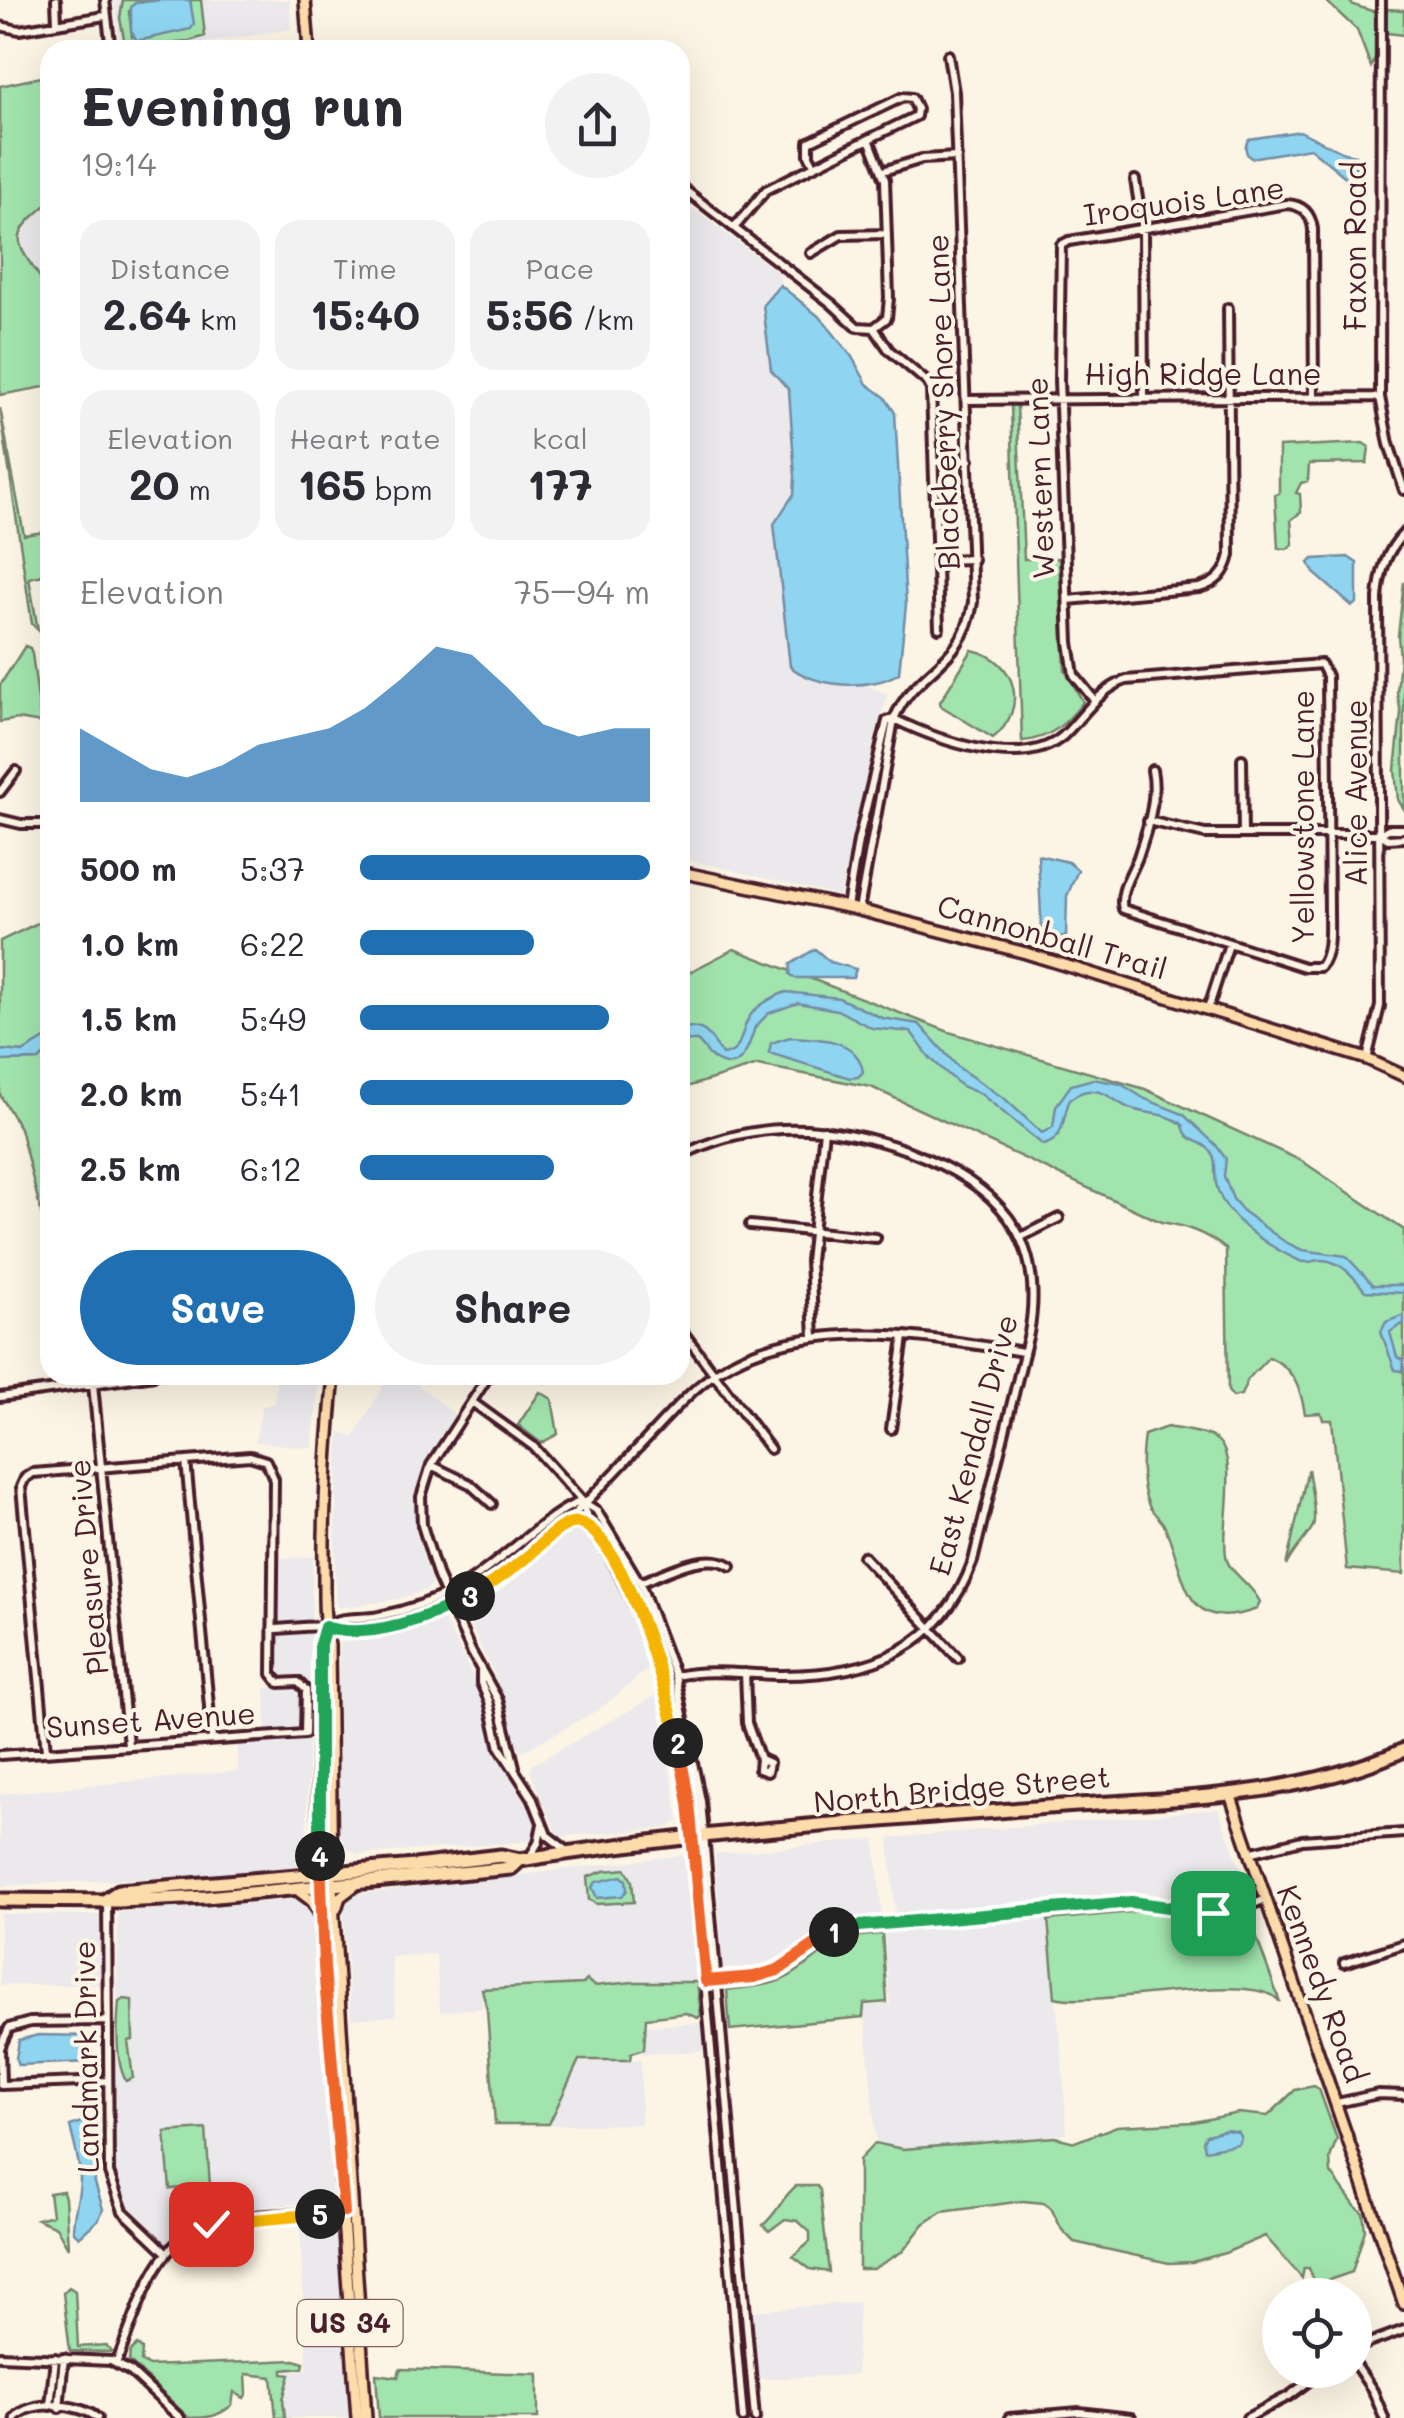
<!DOCTYPE html>
<meta charset="utf-8">
<style>
:root{--surface:#fff;--page:#f2f2f3;--text:#2b2b33;--muted:#7c7c81;--accent:#1f6fb2}
body{margin:0;font-family:Mali,sans-serif;background:var(--page);color:var(--text);height:100vh;display:flex;flex-direction:column;font-size:38px;white-space:nowrap}
*{box-sizing:border-box;margin:0}
p{font-size:32px;color:var(--muted)}
.icon{flex:none;width:55px;height:55px;fill:none;stroke:currentColor;stroke-width:2;stroke-linecap:round;stroke-linejoin:round}
.map{position:relative;flex:1;overflow:hidden}
.sheet{position:absolute;left:40px;top:40px;width:650px;height:1345px;display:flex;flex-direction:column;background:var(--surface);border-radius:30px;box-shadow:0 10px 40px #0002}
.sheet>*{flex:none}
.buttons{position:absolute;left:1262px;top:2278px;display:grid;gap:20px}
.buttons a{display:grid;place-items:center;width:110px;height:110px;border-radius:50%;background:var(--surface);box-shadow:0 10px 40px #0002;font-size:50px}
.pin{position:absolute;display:grid;place-items:center;width:85px;height:85px;color:#fff;margin:-42px;border-radius:20px;box-shadow:0 5px 15px #0006}
.km{position:absolute;width:50px;height:50px;margin:-25px;border-radius:50%;background:#222;color:#fff;font-size:28px;line-height:50px;text-align:center}
.round{display:grid;place-items:center;flex:none;width:105px;height:105px;border-radius:52px;background:var(--page)}
.summary{display:flex;align-items:center;justify-content:space-between;height:170px;padding:0 40px}
h1{font-size:55px;font-weight:700;line-height:75px}
.stats{display:grid;grid-template-columns:repeat(3,1fr);gap:15px;height:170px;padding:10px 40px}
.stats div{display:grid;align-content:center;border-radius:25px;background:var(--page);text-align:center}
.stats b{font-size:42px;font-weight:700}
.stats small{font-size:28px;font-weight:400}
.stats p{font-size:28px}
.chart{height:280px;padding:20px 40px}
.chart p{display:flex;justify-content:space-between}
.chart svg{width:100%;height:180px;margin-top:10px;fill:var(--accent);opacity:.7}
.cta{display:flex;gap:20px;margin-top:auto;padding:20px 40px}
.cta a{flex:1;height:115px;border-radius:60px;background:var(--accent);color:#fff;font-size:40px;font-weight:700;line-height:115px;text-align:center}
.cta a+a{background:var(--page);color:var(--text)}
ul{padding:0 40px;list-style:none;font-size:32px}
li{display:grid;grid-template-columns:160px 120px 1fr;align-items:center;height:75px}
li i{height:25px;border-radius:12px;background:var(--accent)}
.map>svg:first-child{display:block}
</style>
<div class="map">
<svg width="1404" height="2418" viewBox="0 0 1404 2418">
<rect width="100%" height="100%" fill="#fcf5e5"/>
<filter id="ink" filterUnits="userSpaceOnUse"><feTurbulence type="fractalNoise" baseFrequency=".01" numOctaves="2"/><feDisplacementMap in="SourceGraphic" scale="20" xChannelSelector="R" yChannelSelector="G"/><feConvolveMatrix kernelMatrix="1 2 1 2 8 2 1 2 1" color-interpolation-filters="sRGB"/></filter>
<g filter="url(#ink)">
<path fill="#ebe9ec" d="M114 0H290L291 29 163 50H121Z
M683 201 780 274V285L763 305 771 369 789 390 794 494 777 516 790 666 811 679 863 684 888 694 877 726 840 896 680 858V206Z
M50 202V285L44 283 20 249 19 238 24 222Z
M277 1375 320 1377 312 1448 255 1442 262 1406 274 1403Z
M389 1375H405L455 1414 427 1457 415 1493V1531L432 1584 427 1590 398 1599 339 1608 335 1603 336 1497 340 1431 354 1437Z
M574 1526 589 1530 601 1546 633 1610 649 1668 601 1708 520 1753 494 1673 464 1613 497 1593 534 1564 562 1533Z
M313 1557 306 1861 293 1866 247 1873 0 1886V1794L238 1771 237 1732 266 1730 265 1688 278 1687 276 1558Z
M443 1618 480 1690 491 1739 500 1760 534 1814 537 1830 534 1841 357 1855 344 1845 339 1828V1643L392 1636 397 1631Z
M657 1695 679 1821 667 1828 558 1837 530 1771 532 1765Z
M1218 1809 1250 1893 1246 1897 1222 1904 1143 1892 895 1914 889 1838Z
M875 1839 882 1914 832 1922 778 1958 757 1966 723 1969 715 1854Z
M684 1855 698 1985 591 1986 482 1995V2008L440 2012 436 1954 391 1957 396 2016 351 2019 343 1907 345 1899 353 1895Z
M302 1899 312 1909 316 1934 317 1987 332 2196 327 2202 262 2207 209 2216 189 2225 166 2243 130 2209 115 2174 118 1912Z
M0 1914 100 1915V1985H0Z
M1046 1919 1061 2044 1067 2134 877 2151 864 2006 890 2004 884 1932Z
M703 2023 704 2051 643 2054 642 2026Z
M580 2060H641V2124L547 2125Z
M342 2214 355 2418H282L278 2373 307 2370 300 2224Z
M859 2302 856 2375 758 2379 753 2311Z"/>
<path fill="#a2e4ad" stroke="#76826c" stroke-width="2.5" d="M123 0H161L129 11 132 37 191 5 190 0H201L205 36 186 42 126 49 120 18Z
M1325 0H1348L1353 5 1375 12 1376 57 1371 67 1357 30Z
M1386 9 1404 10V35L1386 33 1385 41Z
M50 75V202C7 237 14 240 44 283L50 285V386L0 395V86Z
M1011 405H1017L1024 559 1059 558 1065 670 1083 702C1066 724 1050 739 1022 741Z
M0 408 24 535 50 531V594L47 595 43 575 29 578 38 630 32 624Z
M1363 443 1369 447 1367 463 1309 464 1308 481 1301 483 1296 493 1300 494 1301 512 1291 520 1293 544 1287 549 1278 548 1275 495 1279 493V447Z
M1404 582V809L1398 800 1395 770 1401 713 1397 693 1400 658 1398 636Z
M25 646 30 648 32 653 41 723 18 719 0 722V685Z
M972 650C1017 659 1029 709 993 738L941 706 940 702Z
M50 917V1036L23 1052 0 1050V941Z
M734 949 949 1032 1145 1089 1302 1161 1404 1230V1574L1347 1569 1332 1420H1323L1321 1413 1305 1414C1301 1389 1293 1367 1269 1357L1248 1379 1241 1395 1233 1397 1228 1391 1226 1249C1205 1233 1187 1226 1161 1222L871 1087 758 1065 680 1089V977Z
M50 1050V1248L20 1128 0 1095V1061L39 1060Z
M540 1392 552 1399 558 1434 541 1443 518 1425Z
M1167 1427C1181 1430 1201 1431 1214 1438 1242 1453 1219 1530 1227 1560 1230 1573 1252 1584 1260 1602L1257 1609C1180 1637 1187 1573 1164 1525 1160 1518 1153 1513 1149 1506 1140 1486 1141 1457 1144 1435Z
M1308 1469C1310 1482 1317 1516 1313 1526 1308 1537 1293 1550 1286 1566Z
M626 1869 632 1881 634 1902 597 1904 589 1900 587 1877 604 1871Z
M1142 1911 1215 1924 1249 1917 1280 2002C1255 1968 1099 2009 1055 1997L1048 1920Z
M882 1934 887 2002 864 2004 863 2017 730 2030 727 1990C751 1986 773 1987 793 1974 834 1948 828 1937 882 1934Z
M587 1980 594 1986 633 1982H697L701 2015 698 2018 686 2013 646 2018 644 2049 631 2053 630 2060H579L549 2124H495L487 2010 482 1989 583 1984Z
M124 1999 132 2000 133 2040 128 2041 133 2078 126 2081C115 2062 117 2024 119 2002Z
M1314 2086 1319 2089 1337 2139 1330 2158 1331 2173 1355 2206 1363 2213 1365 2230 1352 2272 1315 2285 1309 2268H1304L1302 2278 1265 2236 1225 2253 1192 2262 1169 2263 1074 2242 1062 2230 1051 2208 1044 2203 1023 2201 942 2212 924 2224 903 2251 873 2269H859V2160L875 2143 903 2149 1055 2137 1075 2142 1117 2126 1194 2122 1238 2113 1268 2116 1295 2090Z
M206 2129 210 2186 170 2189 165 2132Z
M796 2186H817L820 2190 829 2272 810 2269 793 2256 810 2242V2232L798 2221 785 2219 769 2231 763 2225C777 2214 782 2197 796 2186Z
M63 2191 65 2198 68 2248 56 2227 37 2219 52 2215 49 2193Z
M69 2287 75 2291 78 2347 106 2345 112 2352 70 2351 63 2293Z
M137 2345 142 2349 141 2362 149 2366 295 2360 304 2363 303 2368 283 2370V2374L290 2375 283 2399 285 2418H276L272 2377 246 2374 247 2393 244 2398 234 2392 232 2405C218 2417 208 2418 189 2418L129 2361 130 2352Z
M400 2369 538 2374V2418H379L376 2374 398 2377Z"/>
<path fill="#8fd5f1" stroke="#738ca2" stroke-width="2.5" d="M161 0H190L194 24 191 29 137 41 131 30V7L135 3Z
M1300 131 1344 153 1356 155 1355 180H1349L1310 148 1251 158C1245 154 1244 145 1249 139Z
M780 285 822 319 852 357 867 384 885 397 895 413 906 605 899 673C872 691 814 688 790 666L774 524 794 494 795 477 789 390 771 370 763 305Z
M1348 557 1357 563V603L1352 606 1314 573 1309 563 1313 559Z
M1038 855 1068 862 1078 870 1067 896 1066 937 1042 936Z
M815 949 830 962 856 969 853 978H795L790 974 791 964Z
M786 992 839 998 882 1018 919 1024 959 1068 1005 1099 1042 1133 1053 1127 1056 1106 1071 1085 1093 1079 1121 1084 1145 1099 1183 1114 1216 1145 1226 1159 1224 1176 1233 1199 1244 1212 1285 1242 1302 1250 1346 1256 1373 1285H1404V1293L1365 1291C1355 1278 1341 1261 1323 1260 1314 1260 1308 1264 1300 1261 1273 1249 1237 1226 1222 1200 1211 1180 1218 1169 1213 1155 1206 1139 1186 1145 1183 1125 1167 1112 1147 1115 1129 1108 1116 1103 1107 1091 1093 1091 1084 1090 1077 1094 1070 1099 1062 1117 1065 1141 1043 1145L981 1094 961 1086 930 1058 911 1032 872 1028 837 1010 798 1003 769 1013 755 1027C749 1045 742 1077 714 1059 706 1054 704 1046 697 1041H680V1028C706 1024 710 1035 722 1055 744 1053 739 1032 750 1016 758 1004 773 997 786 992Z
M50 1036V1050L39 1060 0 1061V1050L23 1052Z
M790 1037C817 1039 858 1037 863 1072L858 1077 850 1078 769 1053 771 1043Z
M1404 1315V1323L1390 1332 1397 1357 1404 1360 1403 1371 1395 1370 1381 1332 1386 1322Z
M621 1876 626 1880 627 1890 622 1896 597 1898 592 1887 596 1882Z
M38 2035 91 2036V2062L18 2065 16 2059 19 2040Z
M81 2122 87 2124 92 2132 95 2183 103 2209 99 2219 79 2237 73 2231C73 2216 77 2205 79 2191 83 2169 74 2146 70 2126Z
M1226 2130 1238 2132 1241 2138 1238 2144 1205 2150 1203 2141 1206 2135Z"/>
<g fill="none" stroke-linecap="round" stroke-linejoin="round">
<defs>
<path id="minor" d="M56 0 57 23
M105 0 111 50
M1381 0 1380 397 1389 444 1404 490
M0 26 19 30 105 16
M814 165 809 155V142L903 97 912 98 917 109 916 116 869 139
M883 171 922 159 957 157
M1135 180 1143 228 1144 397
M680 186 832 304 857 327 874 328 887 318 889 298 885 180 869 139 766 190 734 228
M811 253 841 235 887 234
M874 328 889 350 927 382 931 389 939 628
M967 400 1380 397
M935 462 969 460
M938 560 973 559
M1068 600 1199 588C1217 583 1226 573 1230 555L1228 308
M1095 701 1074 675 1069 642 1059 380 1061 245 1069 241 1287 204C1303 205 1311 214 1313 229L1314 397
M894 719C935 739 1022 772 1063 736 1083 717 1098 690 1126 680L1321 664 1327 676 1329 913C1329 931 1331 953 1320 967H1304L1123 909C1118 892 1132 873 1138 857 1147 830 1158 798 1152 770
M1242 759 1243 834
M0 792 16 771
M0 819 21 824H50
M1148 821 1205 834H1380L1388 839 1404 838
M1380 834 1388 829H1404
M847 907 858 841 887 721 894 719C915 668 964 666 973 602L954 92 948 55
M859 910 894 720
M1208 1009 1229 944
M1367 1059 1380 1006 1378 598C1380 573 1386 551 1404 533
M750 1225 876 1238
M1021 1237 1059 1218
M680 1328 770 1449
M814 1337 810 1261 824 1130
M489 1375 431 1465 421 1497 422 1525 438 1577 471 1651 498 1700 515 1767
M93 1384 128 1745
M0 1397 155 1375
M472 1402 533 1446 583 1502 596 1510 640 1583 675 1676 701 1801 755 2418
M891 1429 904 1337
M186 1461 212 1738
M431 1465 470 1484 492 1504
M583 1503 585 1512C655 1629 678 1719 694 1853L743 2418
M562 1528 582 1522 591 1527
M863 1556 958 1658
M640 1583C665 1573 706 1550 731 1566
M326 1626C341 1615 360 1620 379 1616 406 1611 436 1600 460 1587 493 1570 556 1506 582 1502
M272 1629C289 1629 309 1625 325 1627 344 1630 359 1631 378 1628 486 1611 565 1526 636 1450 669 1416 701 1375 745 1356 833 1319 932 1338 1023 1352
M481 1672V1683L489 1701 500 1748 532 1797 547 1835 569 1852
M745 1673 747 1723 760 1759 759 1769 767 1772 769 1763 760 1759
M675 1676C712 1668 746 1675 783 1675 871 1675 941 1649 973 1561L1029 1333C1047 1235 996 1184 909 1151 832 1123 754 1118 680 1156
M0 1755 305 1734 306 1690 298 1682 279 1683 272 1674 274 1479 266 1461 250 1456 33 1473 25 1478 21 1487 46 1751
M1249 1853 1302 1840 1404 1833
M529 1858 538 1843 542 1824
M107 1900 109 2173 123 2211 167 2253
M1344 1963 1404 1944
M714 1980C737 1979 763 1979 784 1967 805 1956 820 1936 844 1928L1131 1903 1229 1913 1264 1900
M1 2085 0 2048 9 2028 30 2022 107 2021
M1 2085 108 2081
M1337 2103 1378 2094 1404 2095
M1355 2348 1404 2330
M0 2356 111 2361 131 2372 180 2418
M116 2364C130 2330 145 2279 168 2252 205 2207 291 2216 344 2212
M1355 2364 1373 2391 1384 2418
M50 2406 55 2358
M59 2408 64 2358
M15 2418C30 2399 80 2403 97 2418
M1009 2418 1079 2412 1131 2418
M1247 2418 1289 2396 1324 2370"/>
<path id="major" d="M305 0 309 50
M680 872 847 907 1026 953 1367 1059 1404 1076
M334 1375C328 1439 323 1504 324 1568 324 1594 323 1620 329 1645L332 1887 366 2418
M324 1630 320 1644 318 1798 322 1919 357 2418
M1230 1794 1404 2304
M296 1889 312 1901 321 1916
M336 1909 340 1897 357 1884"/>
<path id="highway" d="M107 1899 119 1891 415 1866 501 1856 520 1860C694 1832 871 1821 1047 1807 1167 1798 1293 1800 1404 1750
M0 1900 119 1901 206 1897 511 1868 520 1860"/>
</defs>
<use href="#minor" stroke="#4a1f2b" stroke-width="14"/>
<use href="#major" stroke="#4a1f2b" stroke-width="16"/>
<use href="#highway" stroke="#4a1f2b" stroke-width="19"/>
<use href="#minor" stroke="#fcf5e5" stroke-width="6"/>
<use href="#major" stroke="#fddcac" stroke-width="9"/>
<use href="#highway" stroke="#fddcac" stroke-width="11"/>
</g>
</g>
<g fill="none" stroke-linecap="round" stroke-linejoin="round" filter="url(#ink)">
<defs>
<path id="split-1" d="M834 1932 859 1926 1131 1902 1213 1913"/>
<path id="split-2" d="M678 1743 689 1803 706 1981 754 1977 778 1970 834 1932"/>
<path id="split-3" d="M470 1596C491 1585 510 1571 528 1556 541 1545 555 1528 571 1523 618 1510 671 1707 678 1743"/>
<path id="split-4" d="M320 1856V1644L325 1627C369 1641 431 1617 470 1596"/>
<path id="split-5" d="M320 2214 344 2212 324 1967 320 1856"/>
<path id="split-6" d="M211 2224 320 2214"/>
</defs>
<use href="#split-1" stroke="#fff" stroke-width="20"/>
<use href="#split-2" stroke="#fff" stroke-width="20"/>
<use href="#split-3" stroke="#fff" stroke-width="20"/>
<use href="#split-4" stroke="#fff" stroke-width="20"/>
<use href="#split-5" stroke="#fff" stroke-width="20"/>
<use href="#split-6" stroke="#fff" stroke-width="20"/>
<use href="#split-1" stroke="#22a559" stroke-width="12"/>
<use href="#split-2" stroke="#f0652b" stroke-width="12"/>
<use href="#split-3" stroke="#f5b400" stroke-width="12"/>
<use href="#split-4" stroke="#22a559" stroke-width="12"/>
<use href="#split-5" stroke="#f0652b" stroke-width="12"/>
<use href="#split-6" stroke="#f5b400" stroke-width="12"/>
</g>
<g text-anchor="middle" stroke-width="8" stroke-linejoin="round" paint-order="stroke">
<rect fill="#fcf5e5" stroke="#7f5f63" stroke-width="2.5" x="297.5" y="2300" width="105" height="46" rx="8"/>
<g font-size="28" font-weight="bold" fill="#4a1f2b">
<text x="350" y="2333">US 34</text>
</g>
<g font-size="30" fill="#4a1f2b" stroke="#fcf5e5">
<text transform="translate(1184 202) rotate(-8)" y="10">Iroquois Lane</text>
<text transform="translate(1356 246) rotate(-90)" y="10">Faxon Road</text>
<text x="1203" y="385">High Ridge Lane</text>
<text transform="translate(944 402) rotate(-92)" y="10">Blackberry Shore Lane</text>
<text transform="translate(1041 478) rotate(-92)" y="10">Western Lane</text>
<text transform="translate(1357 793) rotate(-90)" y="10">Alice Avenue</text>
<text transform="translate(1304 817) rotate(-90)" y="10">Yellowstone Lane</text>
<text transform="translate(1052 938) rotate(16)" y="10">Cannonball Trail</text>
<text transform="translate(974 1445) rotate(-75)" y="10">East Kendall Drive</text>
<text transform="translate(89 1567) rotate(-95)" y="10">Pleasure Drive</text>
<text transform="translate(151 1721) rotate(-4)" y="10">Sunset Avenue</text>
<text transform="translate(962 1790) rotate(-5)" y="10">North Bridge Street</text>
<text transform="translate(1321 1984) rotate(70)" y="10">Kennedy Road</text>
<text transform="translate(87 2057) rotate(-91)" y="10">Landmark Drive</text>
</g>
</g>
</svg>
<div class="buttons">
<a><svg class="icon" aria-label="locate" viewBox="0 0 24 24"><circle cx="12" cy="12" r="6"/><path d="M12 2v4M12 18v4M2 12h4M18 12h4"/></svg></a>
</div>
<div class="pin" style="left:1213px;top:1913px;background:#1e9e55"><svg class="icon" aria-label="arrive" viewBox="0 0 24 24"><path d="M6 21V4h12l-3 4 3 4H6"/></svg></div>
<div class="pin" style="left:211px;top:2224px;background:#d93025"><svg class="icon" aria-label="check" viewBox="0 0 24 24"><path d="M5 12l5 5 9-10"/></svg></div>
<b class="km" style="left:834px;top:1932px">1</b>
<b class="km" style="left:678px;top:1743px">2</b>
<b class="km" style="left:470px;top:1596px">3</b>
<b class="km" style="left:320px;top:1856px">4</b>
<b class="km" style="left:320px;top:2214px">5</b>
<section class="sheet">
<div class="summary"><div><h1>Evening run</h1><p>19:14</p></div><a class="round"><svg class="icon" aria-label="share" viewBox="0 0 24 24"><path d="M12 15V3M7 8l5-5 5 5M5 13v7h14v-7"/></svg></a></div>
<div class="stats">
<div><p>Distance</p><b>2.64<small> km</small></b></div>
<div><p>Time</p><b>15:40</b></div>
<div><p>Pace</p><b>5:56<small> /km</small></b></div>
</div>
<div class="stats">
<div><p>Elevation</p><b>20<small> m</small></b></div>
<div><p>Heart rate</p><b>165<small> bpm</small></b></div>
<div><p>kcal</p><b>177</b></div>
</div>
<div class="chart"><p><span>Elevation</span>75–94 m</p>
<svg viewBox="0 0 160 44" preserveAspectRatio="none"><path d="M0 44V26L10 31L20 36L30 38L40 35L50 30L60 28L70 26L80 21L90 14L100 6L110 8L120 16L130 25L140 28L150 26L160 26V44z"/></svg>
</div>
<ul>
<li><b>500 m</b>5:37<i style="width:100%"></i></li>
<li><b>1.0 km</b>6:22<i style="width:60%"></i></li>
<li><b>1.5 km</b>5:49<i style="width:86%"></i></li>
<li><b>2.0 km</b>5:41<i style="width:94%"></i></li>
<li><b>2.5 km</b>6:12<i style="width:67%"></i></li>
</ul>
<div class="cta"><a>Save</a><a>Share</a></div>
</section>
</div>
